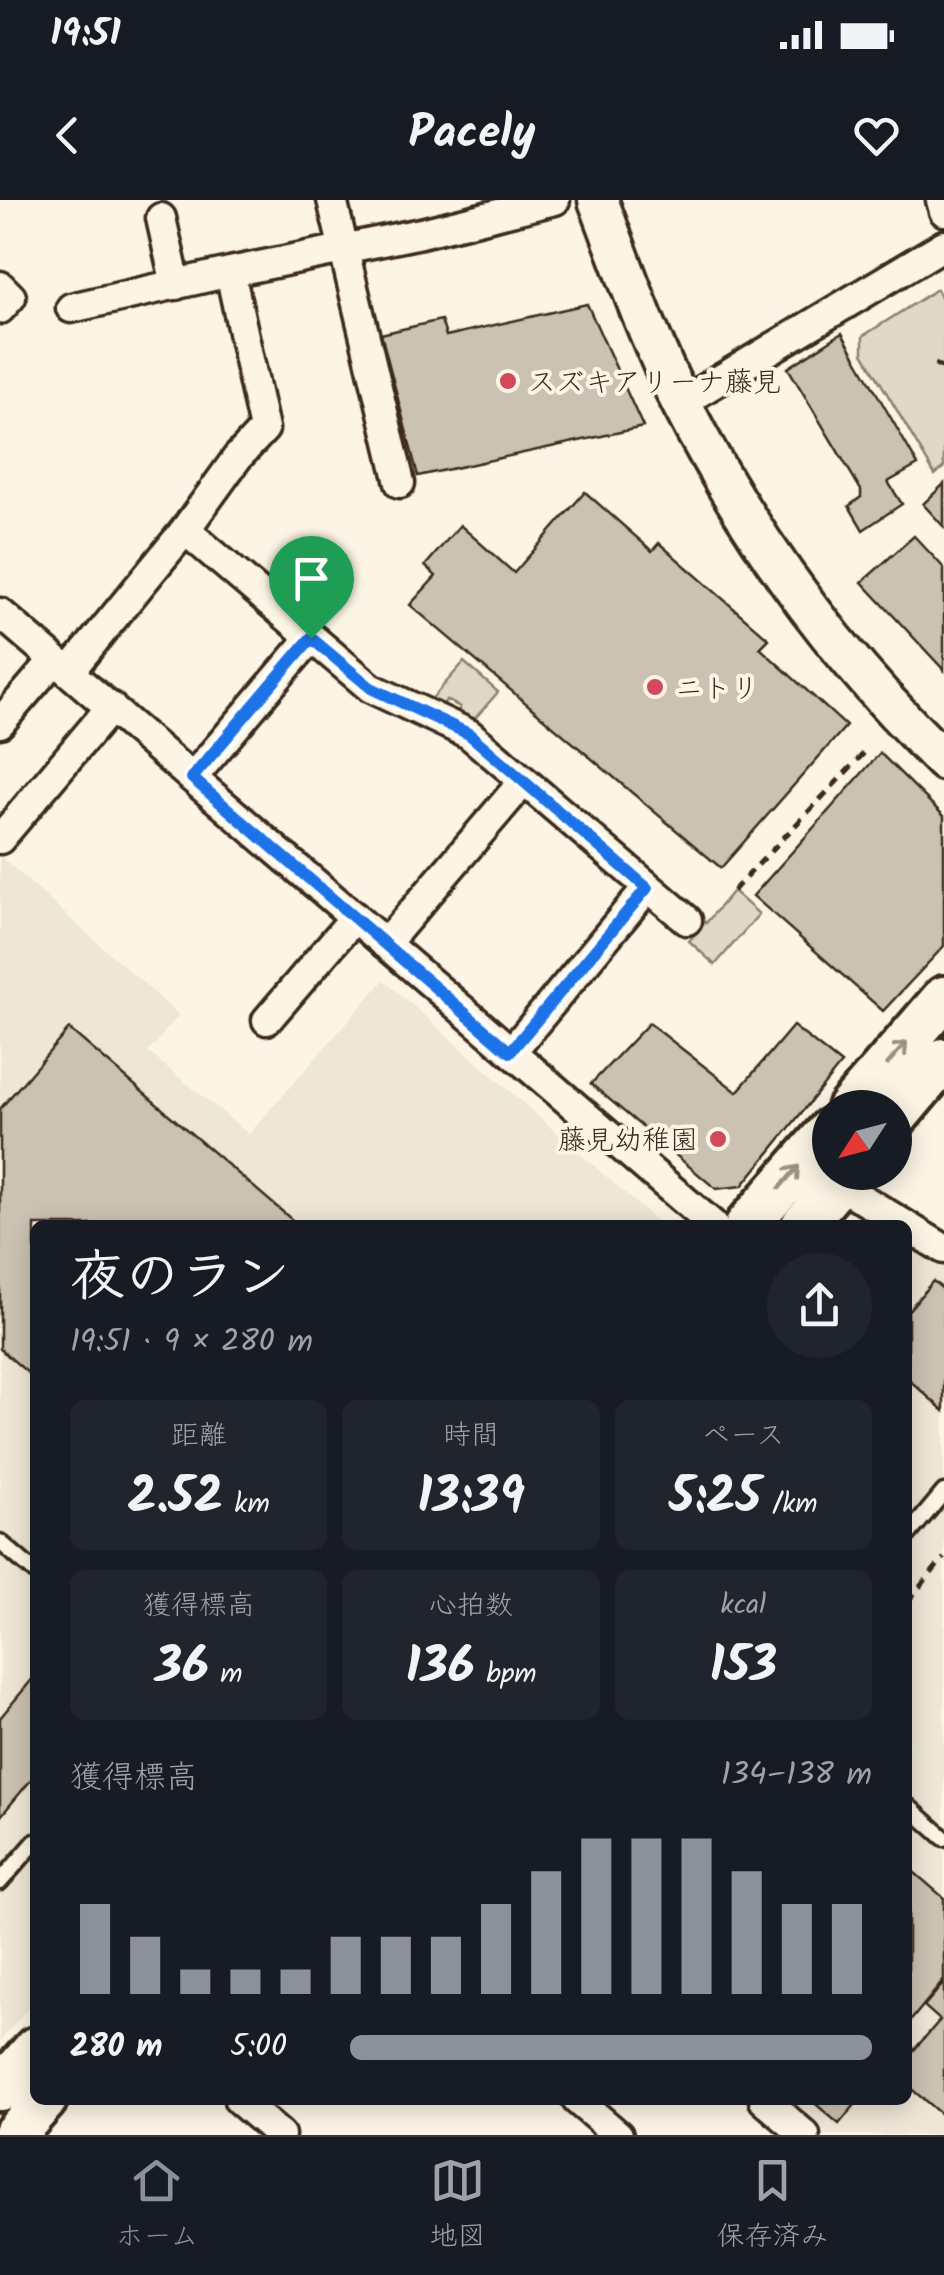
<!DOCTYPE html>
<html lang="ja">
<meta charset="utf-8">
<style>
:root{--surface:#171b24;--page:#20242c;--text:#f1f3f6;--muted:#9ea1a6;--line:#363941;--accent:#8c9099}
body{margin:0;font-family:Kalam,"Klee One",sans-serif;background:var(--page);color:var(--text);height:100vh;display:flex;flex-direction:column;font-size:38px;white-space:nowrap}
*{box-sizing:border-box;margin:0}
p{font-size:32px;color:var(--muted)}
.icon{flex:none;width:55px;height:55px;fill:none;stroke:currentColor;stroke-width:2;stroke-linecap:round;stroke-linejoin:round}
.map{position:relative;flex:1;overflow:hidden}
.details{position:absolute;left:30px;top:1020px;width:882px;height:885px;display:flex;flex-direction:column;background:var(--surface);border-radius:15px;box-shadow:0 5px 25px #0003}
.details>*{flex:none}
.needle{width:65px;rotate:234deg}
.buttons{position:absolute;left:812px;top:890px;display:grid;gap:20px}
.buttons a{display:grid;place-items:center;width:100px;height:100px;border-radius:50%;background:var(--surface);box-shadow:0 5px 25px #0003;font-size:50px}
.pin{position:absolute;display:grid;place-items:center;width:85px;height:85px;color:#fff;margin:-102px -42px;border-radius:50% 50% 50% 0;rotate:-45deg;box-shadow:0 0 10px #0007}
.pin .icon{rotate:45deg}
.round{display:grid;place-items:center;flex:none;width:105px;height:105px;border-radius:52px;background:var(--page)}
.summary{display:flex;align-items:center;justify-content:space-between;height:170px;padding:0 40px}
h1{font-size:55px;font-weight:700;line-height:75px}
.metrics{display:grid;grid-template-columns:repeat(3,1fr);gap:15px;height:170px;padding:10px 40px}
.metrics div{display:grid;align-content:center;border-radius:15px;background:var(--page);text-align:center}
.metrics b{font-size:50px;font-weight:700}
.metrics small{font-size:28px;font-weight:400}
.metrics p{font-size:28px}
.chart{height:280px;padding:20px 40px}
.chart p{display:flex;justify-content:space-between}
.chart svg{width:100%;height:180px;margin-top:10px;stroke:var(--accent);stroke-width:6}
ul{padding:0 40px;list-style:none;font-size:32px}
li{display:grid;grid-template-columns:160px 120px 1fr;align-items:center;height:75px}
li i{height:25px;border-radius:12px;background:var(--accent)}
.status{display:flex;justify-content:space-between;align-items:center;height:70px;padding:0 50px;background:var(--surface);direction:ltr}
.status svg{height:28px;fill:currentColor}
header{display:flex;justify-content:space-between;align-items:center;height:130px;padding:0 40px;background:var(--surface);font-size:45px;font-weight:700}
.menu{display:flex;justify-content:space-around;align-items:center;height:140px;border-top:2px solid var(--line);background:var(--surface);font-size:28px;color:var(--muted)}
.menu a{display:grid;justify-items:center;gap:5px}
.menu .active{color:var(--accent)}
.map>svg:first-child{display:block}
</style>
<div class="status"><b>19:51</b><svg viewBox="0 0 49 12"><path d="M0 12V9h3v3zM5 12V6h3v6zM10 12V3h3v9zM15 12V0h3v12zM26 1h20v11H26zM47 4h2v5h-2z"/></svg></div>
<header><svg class="icon" aria-label="back" viewBox="0 0 24 24"><path d="M15 5l-7 7 7 7"/></svg>Pacely<svg class="icon" aria-label="heart" viewBox="0 0 24 24"><path d="M12 20l-8-8c-3-5 5-10 8-4 3-6 11-1 8 4z"/></svg></header>
<div class="map">
<svg width="944" height="1935" viewBox="0 0 944 1935">
<rect width="100%" height="100%" fill="#fcf5e5"/>
<filter id="ink" filterUnits="userSpaceOnUse"><feTurbulence type="fractalNoise" baseFrequency=".01" numOctaves="2"/><feDisplacementMap in="SourceGraphic" scale="20" xChannelSelector="R" yChannelSelector="G"/><feConvolveMatrix kernelMatrix="1 2 1 2 8 2 1 2 1" color-interpolation-filters="sRGB"/></filter>
<g filter="url(#ink)">
<path fill="#eee6d6" d="M0 656 179 815 148 852 249 934 384 780 661 1025H35V1800L0 1841Z
M908 1040 944 1063V1935H828L788 1900H908Z"/>
<path fill="#e0d8c8" stroke="#8e8173" stroke-width="2.5" d="M937 89 944 104V267L935 275 863 153V136Z
M464 462 498 492 471 523 457 516 460 507 446 500 441 509 428 503Z
M733 691 759 714 715 765 689 741 696 733 688 725 696 715 706 723Z"/>
<path fill="#ccc2b3" stroke="#3b2a1e" stroke-width="2.5" d="M587 104 643 227 418 276 381 134 441 120 446 136Z
M842 133 918 265 888 282 902 304 863 330 849 306 861 297V290L788 168Z
M944 284V327L923 304Z
M585 292 652 351 659 343 769 439 760 448 846 526 721 668 410 405 436 376 425 366 460 325 514 373Z
M914 336 944 368V470L862 382Z
M880 553 944 616V746L883 811 753 696Z
M649 823 737 892 793 826 841 864 742 986 716 989 591 884Z
M69 829 298 1025H35V1179L0 1149V909Z
M933 1081 944 1090V1211L908 1179V1111Z
M35 1476V1575L0 1617V1518Z
M908 1667 944 1698V1780L908 1824Z
M944 1783V1917L908 1886V1857L940 1820 924 1806Z
M811 1900H859L839 1924Z"/>
<g fill="none" stroke-linecap="round" stroke-linejoin="round">
<defs>
<path id="lane" d="M908 1335 944 1292
M0 1342 35 1372
M908 1606 944 1638
M0 1682 35 1642"/>
<path id="street" d="M332 0 400 283
M941 0 944 11
M161 18 176 85
M0 86 11 97 0 109
M71 108 230 72
M681 203 944 45
M185 330 371 488 469 534 687 720
M0 413 713 1025
M69 472 185 330 237 258 264 229 230 72 421 33 555 0
M0 523 54 460
M192 578 311 438
M0 639 111 507
M385 744 523 582
M267 820 355 717
M511 852 647 688
M838 984 905 1025
M908 1027 944 1049
M239 1900 280 1935
M577 1900 618 1935
M764 1900 805 1935"/>
<path id="secondary" d="M598 0C624 69 649 140 682 205 750 338 837 457 944 561"/>
<path id="primary" d="M849 908 944 798
M895 918 944 860
M747 1025 830 930
M803 1025 848 972
M0 1889 35 1849
M14 1935 45 1900"/>
</defs>
<use href="#lane" stroke="#3b2a1e" stroke-width="21"/>
<use href="#street" stroke="#3b2a1e" stroke-width="35"/>
<use href="#secondary" stroke="#3b2a1e" stroke-width="45"/>
<use href="#primary" stroke="#3b2a1e" stroke-width="50"/>
<path stroke="#3b2a1e" stroke-width="5" stroke-dasharray="10 8" stroke-linecap="butt" d="M935 164 944 168
M733 691 867 550
M908 1401 944 1358"/>
<use href="#lane" stroke="#fcf5e5" stroke-width="14"/>
<use href="#street" stroke="#fcf5e5" stroke-width="28"/>
<use href="#secondary" stroke="#fcf5e5" stroke-width="38"/>
<use href="#primary" stroke="#fcf5e5" stroke-width="42"/>
</g>
<defs><path id="oneway-shaft" d="M-6 0H5M1.5-3L5.5 0L1.5 3" fill="none" stroke-width="1.6" stroke-linecap="round" stroke-linejoin="round" transform="scale(2.5)"/></defs>
<g stroke="#9c9082">
<use href="#oneway-shaft" transform="translate(897 853) rotate(-49)"/>
<use href="#oneway-shaft" transform="translate(789 977) rotate(-49)"/>
</g>
</g>
<g fill="none" stroke-linecap="round" stroke-linejoin="round" filter="url(#ink)">
<defs>
<path id="route" d="M311 438 371 488 469 534 647 688 510 852 192 578Z"/>
</defs>
<use href="#route" stroke="#fff" stroke-width="20"/>
<use href="#route" stroke="#1a73e8" stroke-width="12"/>
</g>
<g fill="#d1495b" stroke="#fcf5e5" stroke-width="4">
<circle cx="508" cy="181" r="10"/>
<circle cx="655" cy="487" r="10"/>
<circle cx="718" cy="939" r="10"/>
</g>
<g text-anchor="middle" stroke-width="8" stroke-linejoin="round" paint-order="stroke">
<g font-size="28" fill="#3b2a1e" stroke="#fcf5e5" text-anchor="start">
<text x="528" y="191">スズキアリーナ藤見</text>
<text x="675" y="497">ニトリ</text>
<text x="698" y="949" text-anchor="end">藤見幼稚園</text>
</g>
</g>
</svg>
<div class="buttons">
<a><svg class="needle" viewBox="-14 -14 28 28"><path d="M0-13l5 13h-10z" fill="#e53935"/><path d="M0 13l5-13h-10z" fill="#9ea1a6"/></svg></a>
</div>
<div class="pin" style="left:311px;top:438px;background:#1e9e55"><svg class="icon" aria-label="arrive" viewBox="0 0 24 24"><path d="M6 21V4h12l-3 4 3 4H6"/></svg></div>
<section class="details">
<div class="summary"><div><h1>夜のラン</h1><p>19:51 · 9 × 280 m</p></div><a class="round"><svg class="icon" aria-label="share" viewBox="0 0 24 24"><path d="M12 15V3M7 8l5-5 5 5M5 13v7h14v-7"/></svg></a></div>
<div class="metrics">
<div><p>距離</p><b>2.52<small> km</small></b></div>
<div><p>時間</p><b>13:39</b></div>
<div><p>ペース</p><b>5:25<small> /km</small></b></div>
</div>
<div class="metrics">
<div><p>獲得標高</p><b>36<small> m</small></b></div>
<div><p>心拍数</p><b>136<small> bpm</small></b></div>
<div><p>kcal</p><b>153</b></div>
</div>
<div class="chart"><p><span>獲得標高</span>134–138 m</p>
<svg viewBox="0 0 160 44" preserveAspectRatio="none"><path d="M5 44V22M15 44V30M25 44V38M35 44V38M45 44V38M55 44V30M65 44V30M75 44V30M85 44V22M95 44V14M105 44V6M115 44V6M125 44V6M135 44V14M145 44V22M155 44V22"/></svg>
</div>
<ul>
<li><b>280 m</b>5:00<i style="width:100%"></i></li>
</ul>
</section>
</div>
<nav class="menu">
<a class="active"><svg class="icon" aria-label="home" viewBox="0 0 24 24"><path d="M3 11l9-7 9 7M6 9v11h12V9"/></svg>ホーム</a>
<a><svg class="icon" aria-label="map" viewBox="0 0 24 24"><path d="M3 6l6-2 6 2 6-2v14l-6 2-6-2-6 2zM9 4v14M15 6v14"/></svg>地図</a>
<a><svg class="icon" aria-label="saved" viewBox="0 0 24 24"><path d="M7 4h10v16l-5-4-5 4z"/></svg>保存済み</a>
</nav>
